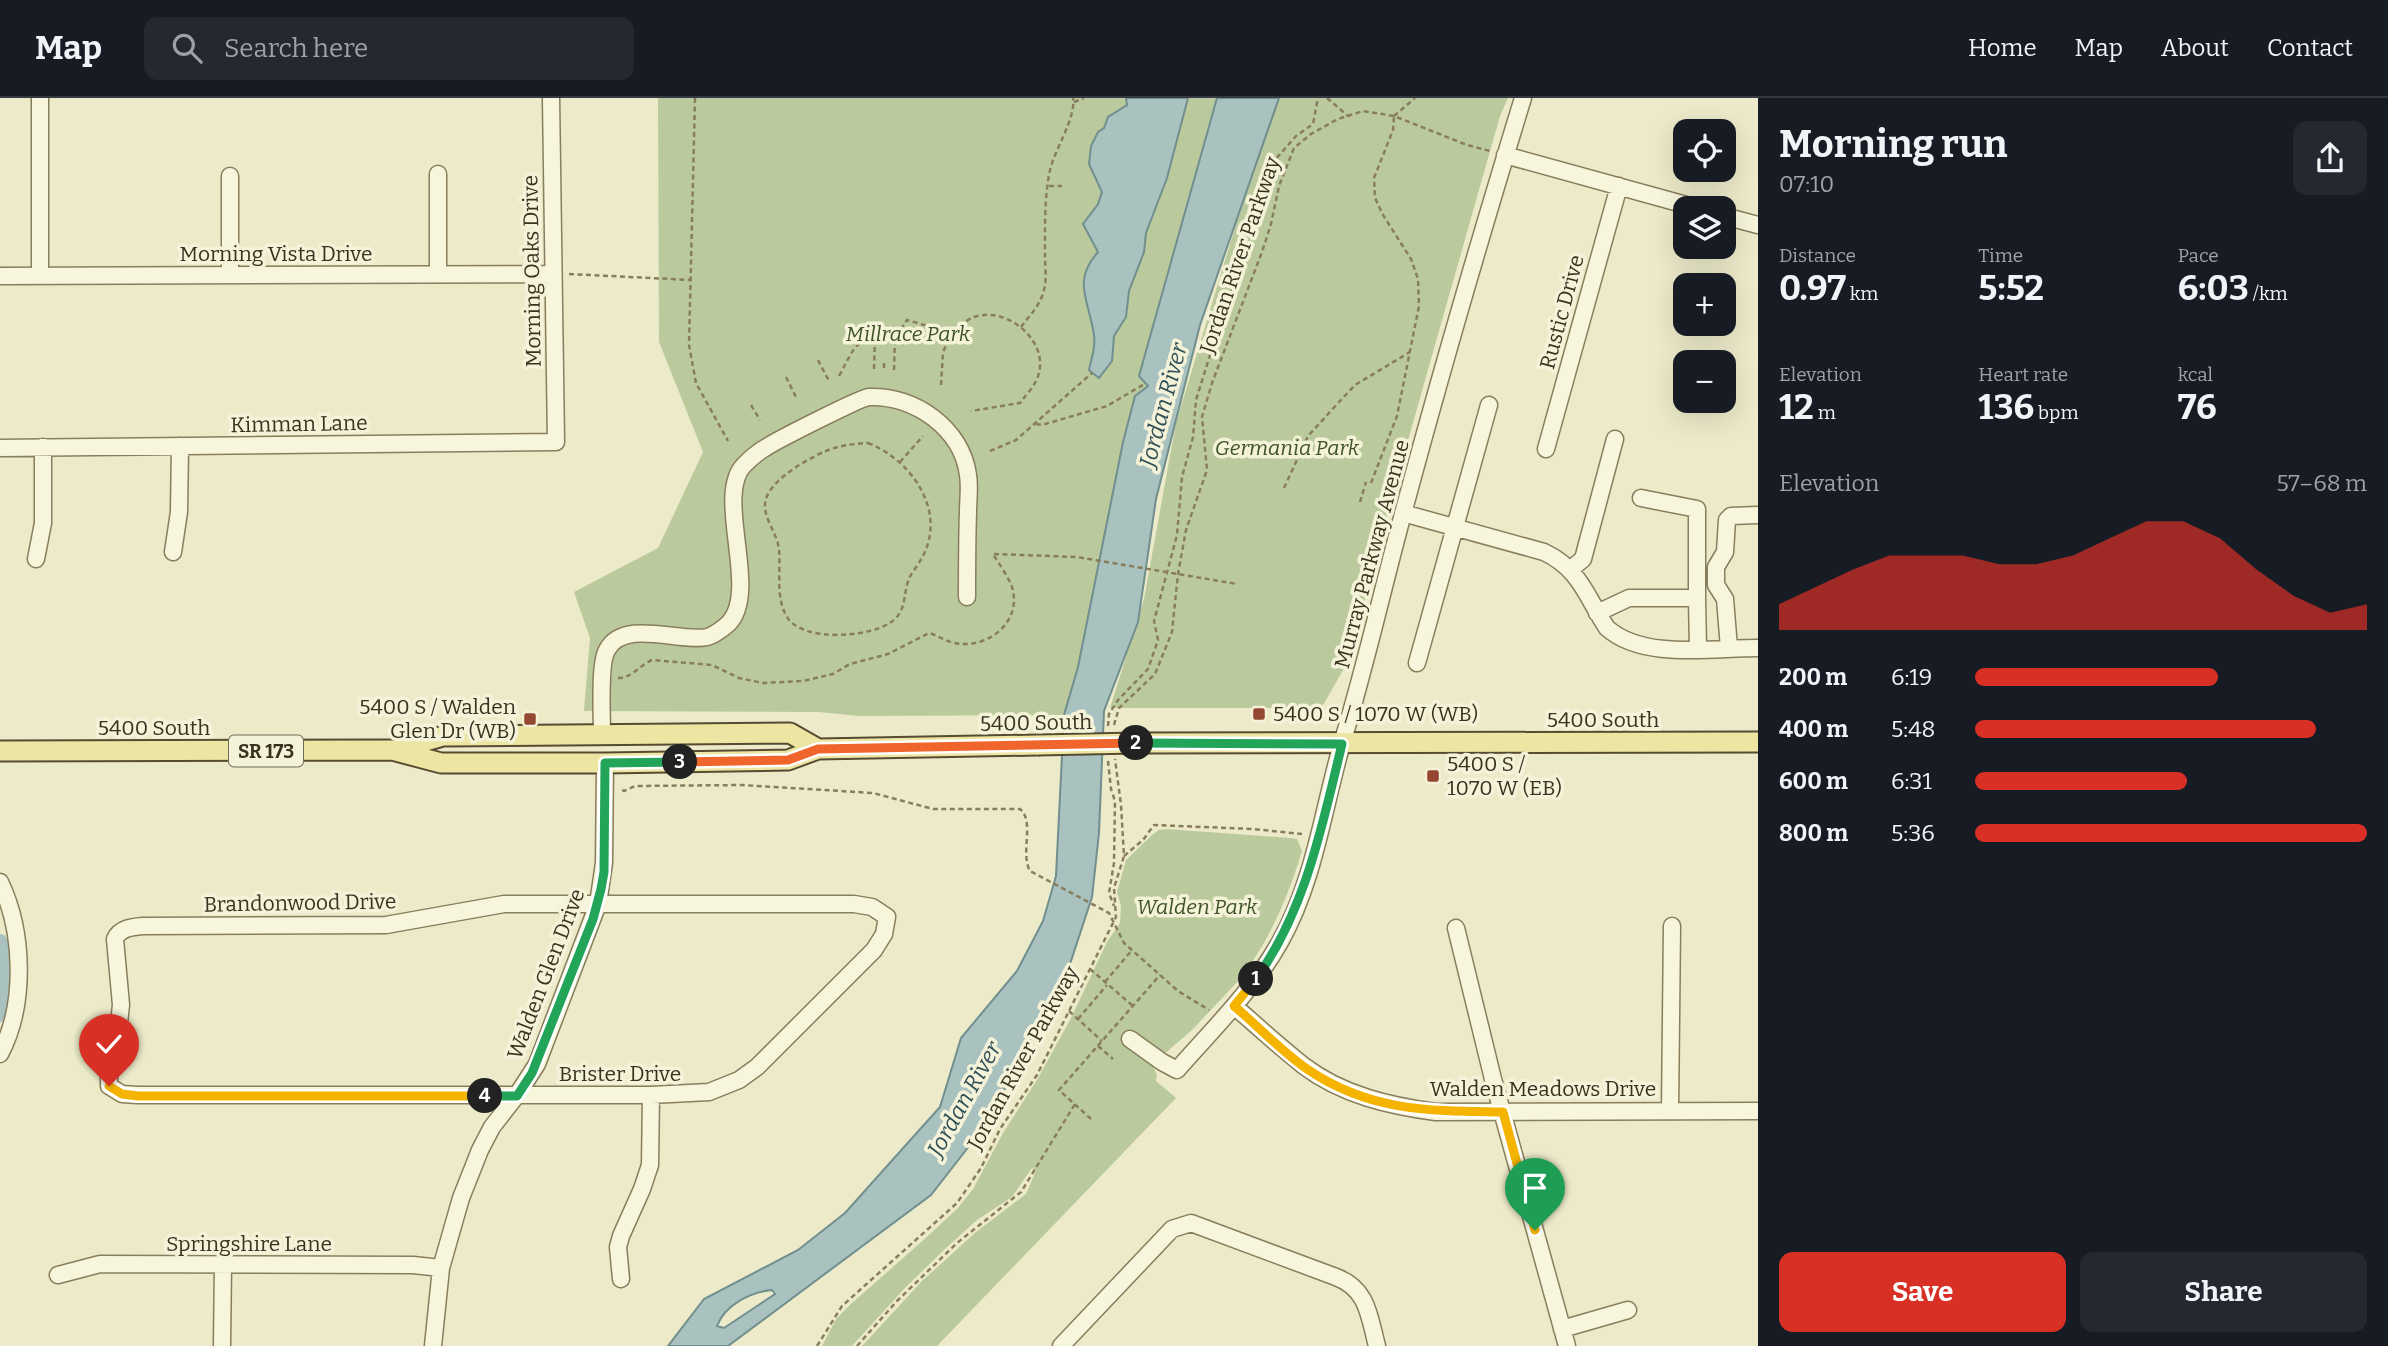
<!DOCTYPE html>
<meta charset="utf-8">
<style>
:root{--surface:#171b24;--page:#242831;--text:#f1f3f6;--muted:#9ea1a6;--line:#363941;--accent:#d93025}
body{margin:0;font-family:Bitter,serif;background:var(--page);color:var(--text);height:100vh;display:flex;flex-direction:column;font-size:26px;white-space:nowrap}
*{box-sizing:border-box;margin:0}
p{font-size:23px;color:var(--muted)}
.icon{flex:none;width:38px;height:38px;fill:none;stroke:currentColor;stroke-width:2;stroke-linecap:round;stroke-linejoin:round}
.map{position:relative;flex:1;overflow:hidden}
.sheet{display:flex;flex-direction:column;background:var(--surface);width:630px}
.sheet>*{flex:none}
.tools{position:absolute;left:1673px;top:21px;display:grid;gap:14px}
.tools a{display:grid;place-items:center;width:63px;height:63px;border-radius:14px;background:var(--surface);box-shadow:0 7px 28px #0002;font-size:35px}
.pin{position:absolute;display:grid;place-items:center;width:60px;height:60px;color:#fff;margin:-72px -30px;border-radius:50% 50% 50% 0;rotate:-45deg;box-shadow:0 0 7px #0007}
.pin .icon{rotate:45deg}
.km{position:absolute;width:35px;height:35px;margin:-18px;border-radius:50%;background:#222;color:#fff;font-size:19px;line-height:35px;text-align:center}
.round{display:grid;place-items:center;flex:none;width:74px;height:74px;border-radius:14px;background:var(--page)}
.head{display:flex;align-items:center;justify-content:space-between;height:119px;padding:0 21px}
h1{font-size:38px;font-weight:700;line-height:52px}
.stats{display:grid;grid-template-columns:repeat(3,1fr);gap:10px;height:119px;padding:7px 21px}
.stats div{display:grid;align-content:center}
.stats b{font-size:35px;font-weight:700}
.stats small{font-size:19px;font-weight:400}
.stats p{font-size:19px}
.chart{height:196px;padding:14px 21px}
.chart p{display:flex;justify-content:space-between}
.chart svg{width:100%;height:126px;margin-top:7px;fill:var(--accent);opacity:.7}
.button{display:flex;gap:14px;margin-top:auto;padding:14px 21px}
.button a{flex:1;height:80px;border-radius:14px;background:var(--accent);color:#fff;font-size:28px;font-weight:700;line-height:80px;text-align:center}
.button a+a{background:var(--page);color:var(--text)}
ul{padding:0 21px;list-style:none;font-size:23px}
li{display:grid;grid-template-columns:112px 84px 1fr;align-items:center;height:52px}
li i{height:18px;border-radius:9px;background:var(--accent)}
header{display:flex;align-items:center;gap:42px;box-sizing:border-box;height:98px;padding:0 35px;background:var(--surface);border-bottom:2px solid var(--line)}
header strong{font-size:33px}
nav{display:flex;gap:38px;margin-inline-start:auto;font-size:24px}
.search{width:490px;height:63px;background:var(--page);display:flex;align-items:center;gap:18px;box-sizing:border-box;padding:0 24px;border-radius:14px;color:var(--muted);font-size:26px}
main{display:flex;flex:1;min-height:0}
.map>svg:first-child{display:block}
</style>
<header>
<strong>Map</strong>
<div class="search"><svg class="icon" aria-label="search" viewBox="0 0 24 24"><circle cx="10" cy="10" r="6"/><path d="M15 15l6 6"/></svg>Search here</div>
<nav><a>Home</a><a>Map</a><a>About</a><a>Contact</a></nav>
</header>
<main>
<div class="map">
<svg width="1758" height="1248" viewBox="0 0 1758 1248">
<rect width="100%" height="100%" fill="#eceac9"/>
<path fill="#bbca9d" d="M658 0H1217L1139 278 1148 288 1135 298 1123 344 1078 569 1064 617 859 618 819 614 584 613 590 540 574 494 658 450 703 354 659 244Z
M1274 0H1508L1500 18 1399 374 1350 560 1323 607 1316 610H1110L1144 501 1176 325Z
M1167 731 1290 740 1297 741 1302 753C1288 799 1268 847 1237 884 1224 899 1209 913 1196 928 1182 942 1165 953 1153 969L1157 977 1156 983 1176 1000 937 1248H862L922 1183 976 1134 1026 1096 1036 1073 1032 1070 1012 1099 977 1122 945 1151 904 1191 852 1248H822L836 1221 852 1205 919 1146 958 1110 973 1091 1003 1035 1037 982 1071 920 1107 844 1120 825 1121 808 1117 794 1126 762 1152 737 1159 732Z"/>
<path fill="#a9c1bf" stroke="#708f8e" stroke-width="2" fill-rule="evenodd" d="M1126 0H1188L1167 80 1146 135 1144 154 1129 193 1126 219 1114 238 1112 263 1099 280 1089 272C1091 261 1096 249 1094 238 1090 204 1071 184 1098 154L1083 126 1098 106 1102 94 1089 66 1091 48 1098 34 1104 30 1108 19 1127 7Z
M1217 0H1279L1200 227 1156 401 1138 524 1104 613 1099 735 1092 799 1070 866 987 1025 931 1097 728 1248H668L704 1201 798 1152 845 1115 940 1009 961 940 1017 873 1043 823 1056 778 1064 617 1078 569 1123 344 1135 298 1148 288 1139 278ZM772 1192 775 1196 724 1230 717 1228C725 1207 750 1194 772 1192Z"/>
<g fill="none" stroke-linecap="round" stroke-linejoin="round">
<path stroke="#a9c1bf" stroke-width="16" d="M0 844 3 864 0 916"/>
<defs>
<path id="minor" d="M1505 57 1697 110
M438 76V176
M230 78V177
M1724 118 1758 127
M0 178 552 176
M40 178V0
M0 350 556 344 551 0
M1546 351 1619 88
M1641 400 1697 411V500
M1403 415 1544 454C1580 471 1586 498 1607 530 1643 562 1711 550 1758 550
M173 454 179 414 180 348
M36 461 43 425V349
M1571 471 1583 461 1615 341
M1597 515 1629 500H1697L1698 551
M1729 550 1725 501 1716 487V469L1725 454 1727 422 1731 418 1758 417
M1417 565 1489 307
M602 636C602 618 599 565 607 552 624 520 680 545 707 539 713 538 725 529 729 525 760 492 714 398 744 367 750 361 758 354 765 350 777 342 860 300 869 299 915 297 962 331 968 377 970 389 968 402 968 414 967 443 967 471 967 499
M0 784C24 834 26 907 0 956
M504 806H854L872 809 887 819 884 836 874 852 757 969 739 982 709 994 651 997H138L122 996 109 988V974L117 943 121 907 115 841C120 830 132 829 143 828L386 827Z
M1456 830 1493 981 1567 1248
M1234 908C1257 928 1280 949 1304 968 1342 997 1390 1008 1436 1014L1758 1013
M1130 941 1162 964 1177 972C1213 931 1253 892 1280 844 1315 782 1323 710 1343 642 1366 566 1383 489 1404 412 1441 274 1481 137 1523 0
M1670 1013 1672 828
M58 1177 100 1166 413 1167 441 1170
M621 1181 618 1149 621 1138 642 1091 650 1067 651 997
M1562 1231 1628 1212
M222 1248 223 1166
M433 1248 441 1170 461 1100 480 1052 492 1029 517 997 537 966 598 806 604 765 605 665
M1061 1248 1172 1131 1191 1125 1336 1179C1368 1191 1369 1218 1377 1248"/>
<path id="major" d="M1136 645 1758 644
M395 652 443 638 790 635 818 651
M0 653 392 652 441 665H605L788 662 818 651 1038 647"/>
</defs>
<use href="#minor" stroke="#887e5e" stroke-width="19"/>
<use href="#major" stroke="#564b32" stroke-width="23"/>
<path stroke="#887e5e" stroke-width="2.5" stroke-dasharray="5 3.5" stroke-linecap="butt" d="M695 0 689 247 696 285 728 343
M1327 0 1348 18
M1074 4 1084 0
M1394 18 1415 0
M1049 88H1062
M569 176 692 182
M1021 229C1030 217 1041 206 1044 192 1047 182 1045 169 1045 159 1045 131 1044 100 1050 72 1055 51 1076 20 1073 0
M818 262 829 283
M884 265V271
M874 271 875 240
M894 272 895 239
M839 278C857 245 855 239 895 239L907 222 952 235C959 230 967 221 974 219 1009 207 1054 247 1036 283 1032 291 1025 298 1020 305L971 313
M786 279 797 301
M941 287 943 254 952 235
M751 307 760 322
M1036 326 1042 327 1107 308 1146 285
M868 345C914 363 949 417 920 463 917 469 911 475 909 481 903 495 907 509 895 521 876 540 802 545 787 519 775 499 781 473 779 451 777 435 764 421 765 406 766 384 807 361 826 353 840 347 854 346 868 345Z
M990 353 1016 342 1092 275
M900 364 923 338
M1371 385 1397 318 1419 208 1418 181 1411 161 1383 117 1375 100 1374 80 1393 32 1394 19
M1284 390 1308 338 1339 304 1355 287 1410 254
M1360 404 1366 384
M994 456 1077 459 1237 486
M618 580C632 580 640 567 652 562L712 567 739 580 763 585 803 583 833 576 850 566 888 556 929 535C937 537 945 543 954 545 986 552 1023 525 1012 489 1008 478 999 466 993 456
M1114 627 1119 610 1155 576 1172 534 1178 476 1186 432 1207 372 1202 319 1212 285 1262 154 1271 126 1279 88 1294 50 1311 36 1338 21 1363 13 1394 18 1467 47 1490 53
M1108 628 1109 616 1118 602 1148 571 1158 542 1154 523 1177 437 1182 379 1193 339 1196 302 1220 225 1261 112 1274 63 1296 38 1313 26 1318 0
M1108 663 1111 691 1115 703 1114 765 1109 795 1114 808
M622 692 624 693 635 688 742 687 873 695 933 711H1020C1035 723 1020 755 1030 773L1109 815 1124 845 1178 893 1209 912
M1124 758 1143 742 1154 727 1253 731 1302 736
M1090 871 1133 908
M1105 884 1132 852
M1069 913 1102 943
M1078 921 1107 887
M1098 948 1113 961
M1091 1021 1059 992 1160 877
M817 1248 842 1208 957 1105 981 1070 1000 1031 1037 977 1116 819 1114 790 1124 758 1121 707 1115 661
M857 1248 897 1203 957 1145 1021 1094 1075 1006"/>
<use href="#minor" stroke="#f7f5dc" stroke-width="16"/>
<use href="#major" stroke="#ede6a3" stroke-width="19"/>
<defs>
<path id="major-bridge" d="M1038 647 1136 645"/>
</defs>
<use href="#major-bridge" stroke="#564b32" stroke-width="23" stroke-linecap="butt"/>
<use href="#major-bridge" stroke="#ede6a3" stroke-width="19"/>
</g>
<g fill="none" stroke-linecap="round" stroke-linejoin="round">
<defs>
<path id="split-1" d="M1256 881 1234 908C1258 928 1281 953 1307 971 1370 1014 1431 1013 1503 1014L1535 1132"/>
<path id="split-2" d="M1136 645 1342 646C1322 728 1306 811 1256 881"/>
<path id="split-3" d="M680 664 788 662 818 651 1136 645"/>
<path id="split-4" d="M485 998H517L532 975 593 821 601 791 604 774 605 665 680 664"/>
<path id="split-5" d="M109 988 122 996 138 998H485"/>
</defs>
<use href="#split-1" stroke="#fff" stroke-width="14"/>
<use href="#split-2" stroke="#fff" stroke-width="14"/>
<use href="#split-3" stroke="#fff" stroke-width="14"/>
<use href="#split-4" stroke="#fff" stroke-width="14"/>
<use href="#split-5" stroke="#fff" stroke-width="14"/>
<use href="#split-1" stroke="#f5b400" stroke-width="9"/>
<use href="#split-2" stroke="#22a559" stroke-width="9"/>
<use href="#split-3" stroke="#f0652b" stroke-width="9"/>
<use href="#split-4" stroke="#22a559" stroke-width="9"/>
<use href="#split-5" stroke="#f5b400" stroke-width="9"/>
</g>
<g fill="#944731" stroke="#f4f2d8" stroke-width="2.5">
<rect x="1252" y="609" width="14" height="14" rx="3.5"/>
<rect x="523" y="614" width="14" height="14" rx="3.5"/>
<rect x="1426" y="671" width="14" height="14" rx="3.5"/>
</g>
<g text-anchor="middle" stroke-width="7" stroke-linejoin="round" paint-order="stroke">
<rect fill="#f4f2d8" stroke="#716c58" stroke-width="2" x="229" y="637.5" width="74" height="31" rx="5"/>
<g font-size="19" font-weight="bold" fill="#393221">
<text x="266" y="660">SR 173</text>
</g>
<g font-size="21" fill="#393221" stroke="#f4f2d8">
<text x="276" y="163">Morning Vista Drive</text>
<text transform="translate(1240 157) rotate(-71)" y="7">Jordan River Parkway</text>
<text transform="translate(532 173) rotate(-91)" y="7">Morning Oaks Drive</text>
<text transform="translate(1562 214) rotate(-75)" y="7">Rustic Drive</text>
<text transform="translate(299 326) rotate(-1)" y="7">Kimman Lane</text>
<text transform="translate(1372 456) rotate(-75)" y="7">Murray Parkway Avenue</text>
<text x="1603" y="629">5400 South</text>
<text transform="translate(1036 625) rotate(-1)" y="7">5400 South</text>
<text x="154" y="637">5400 South</text>
<text transform="translate(300 805) rotate(-1)" y="7">Brandonwood Drive</text>
<text transform="translate(546 876) rotate(-69)" y="7">Walden Glen Drive</text>
<text transform="translate(1023 960) rotate(-61)" y="7">Jordan River Parkway</text>
<text x="620" y="983">Brister Drive</text>
<text x="1543" y="998">Walden Meadows Drive</text>
<text x="249" y="1153">Springshire Lane</text>
</g>
<g font-size="21" font-style="italic" fill="#3f5429" stroke="#f4f2d8">
<text x="908" y="243">Millrace Park</text>
<text x="1287" y="357">Germania Park</text>
<text x="1197" y="816">Walden Park</text>
</g>
<g font-size="21" fill="#393221" stroke="#f4f2d8" text-anchor="start">
<text x="516" y="616" text-anchor="end">5400 S / Walden<tspan x="516" dy="24">Glen Dr (WB)</tspan></text>
<text x="1273" y="623">5400 S / 1070 W (WB)</text>
<text x="1447" y="673">5400 S /<tspan x="1447" dy="24">1070 W (EB)</tspan></text>
</g>
<g font-size="23" font-style="italic" fill="#315158" stroke="#f4f2d8">
<text transform="translate(1163 307) rotate(-75)" y="8">Jordan River</text>
<text transform="translate(964 1001) rotate(-61)" y="8">Jordan River</text>
</g>
</g>
</svg>
<div class="tools">
<a><svg class="icon" aria-label="locate" viewBox="0 0 24 24"><circle cx="12" cy="12" r="6"/><path d="M12 2v4M12 18v4M2 12h4M18 12h4"/></svg></a>
<a><svg class="icon" aria-label="layers" viewBox="0 0 24 24"><path d="M12 4l9 5-9 5-9-5zM3 14l9 5 9-5"/></svg></a>
<a>+</a>
<a>−</a>
</div>
<div class="pin" style="left:1535px;top:1132px;background:#1e9e55"><svg class="icon" aria-label="arrive" viewBox="0 0 24 24"><path d="M6 21V4h12l-3 4 3 4H6"/></svg></div>
<div class="pin" style="left:109px;top:988px;background:#d93025"><svg class="icon" aria-label="check" viewBox="0 0 24 24"><path d="M5 12l5 5 9-10"/></svg></div>
<b class="km" style="left:1256px;top:881px">1</b>
<b class="km" style="left:1136px;top:645px">2</b>
<b class="km" style="left:680px;top:664px">3</b>
<b class="km" style="left:485px;top:998px">4</b>
</div>
<section class="sheet">
<div class="head"><div><h1>Morning run</h1><p>07:10</p></div><a class="round"><svg class="icon" aria-label="share" viewBox="0 0 24 24"><path d="M12 15V3M7 8l5-5 5 5M5 13v7h14v-7"/></svg></a></div>
<div class="stats">
<div><p>Distance</p><b>0.97<small> km</small></b></div>
<div><p>Time</p><b>5:52</b></div>
<div><p>Pace</p><b>6:03<small> /km</small></b></div>
</div>
<div class="stats">
<div><p>Elevation</p><b>12<small> m</small></b></div>
<div><p>Heart rate</p><b>136<small> bpm</small></b></div>
<div><p>kcal</p><b>76</b></div>
</div>
<div class="chart"><p><span>Elevation</span>57–68 m</p>
<svg viewBox="0 0 160 44" preserveAspectRatio="none"><path d="M0 44V35L10 29L20 23L30 18L40 18L50 18L60 21L70 21L80 18L90 12L100 6L110 6L120 12L130 23L140 32L150 38L160 35V44z"/></svg>
</div>
<ul>
<li><b>200 m</b>6:19<i style="width:62%"></i></li>
<li><b>400 m</b>5:48<i style="width:87%"></i></li>
<li><b>600 m</b>6:31<i style="width:54%"></i></li>
<li><b>800 m</b>5:36<i style="width:100%"></i></li>
</ul>
<div class="button"><a>Save</a><a>Share</a></div>
</section>
</main>
